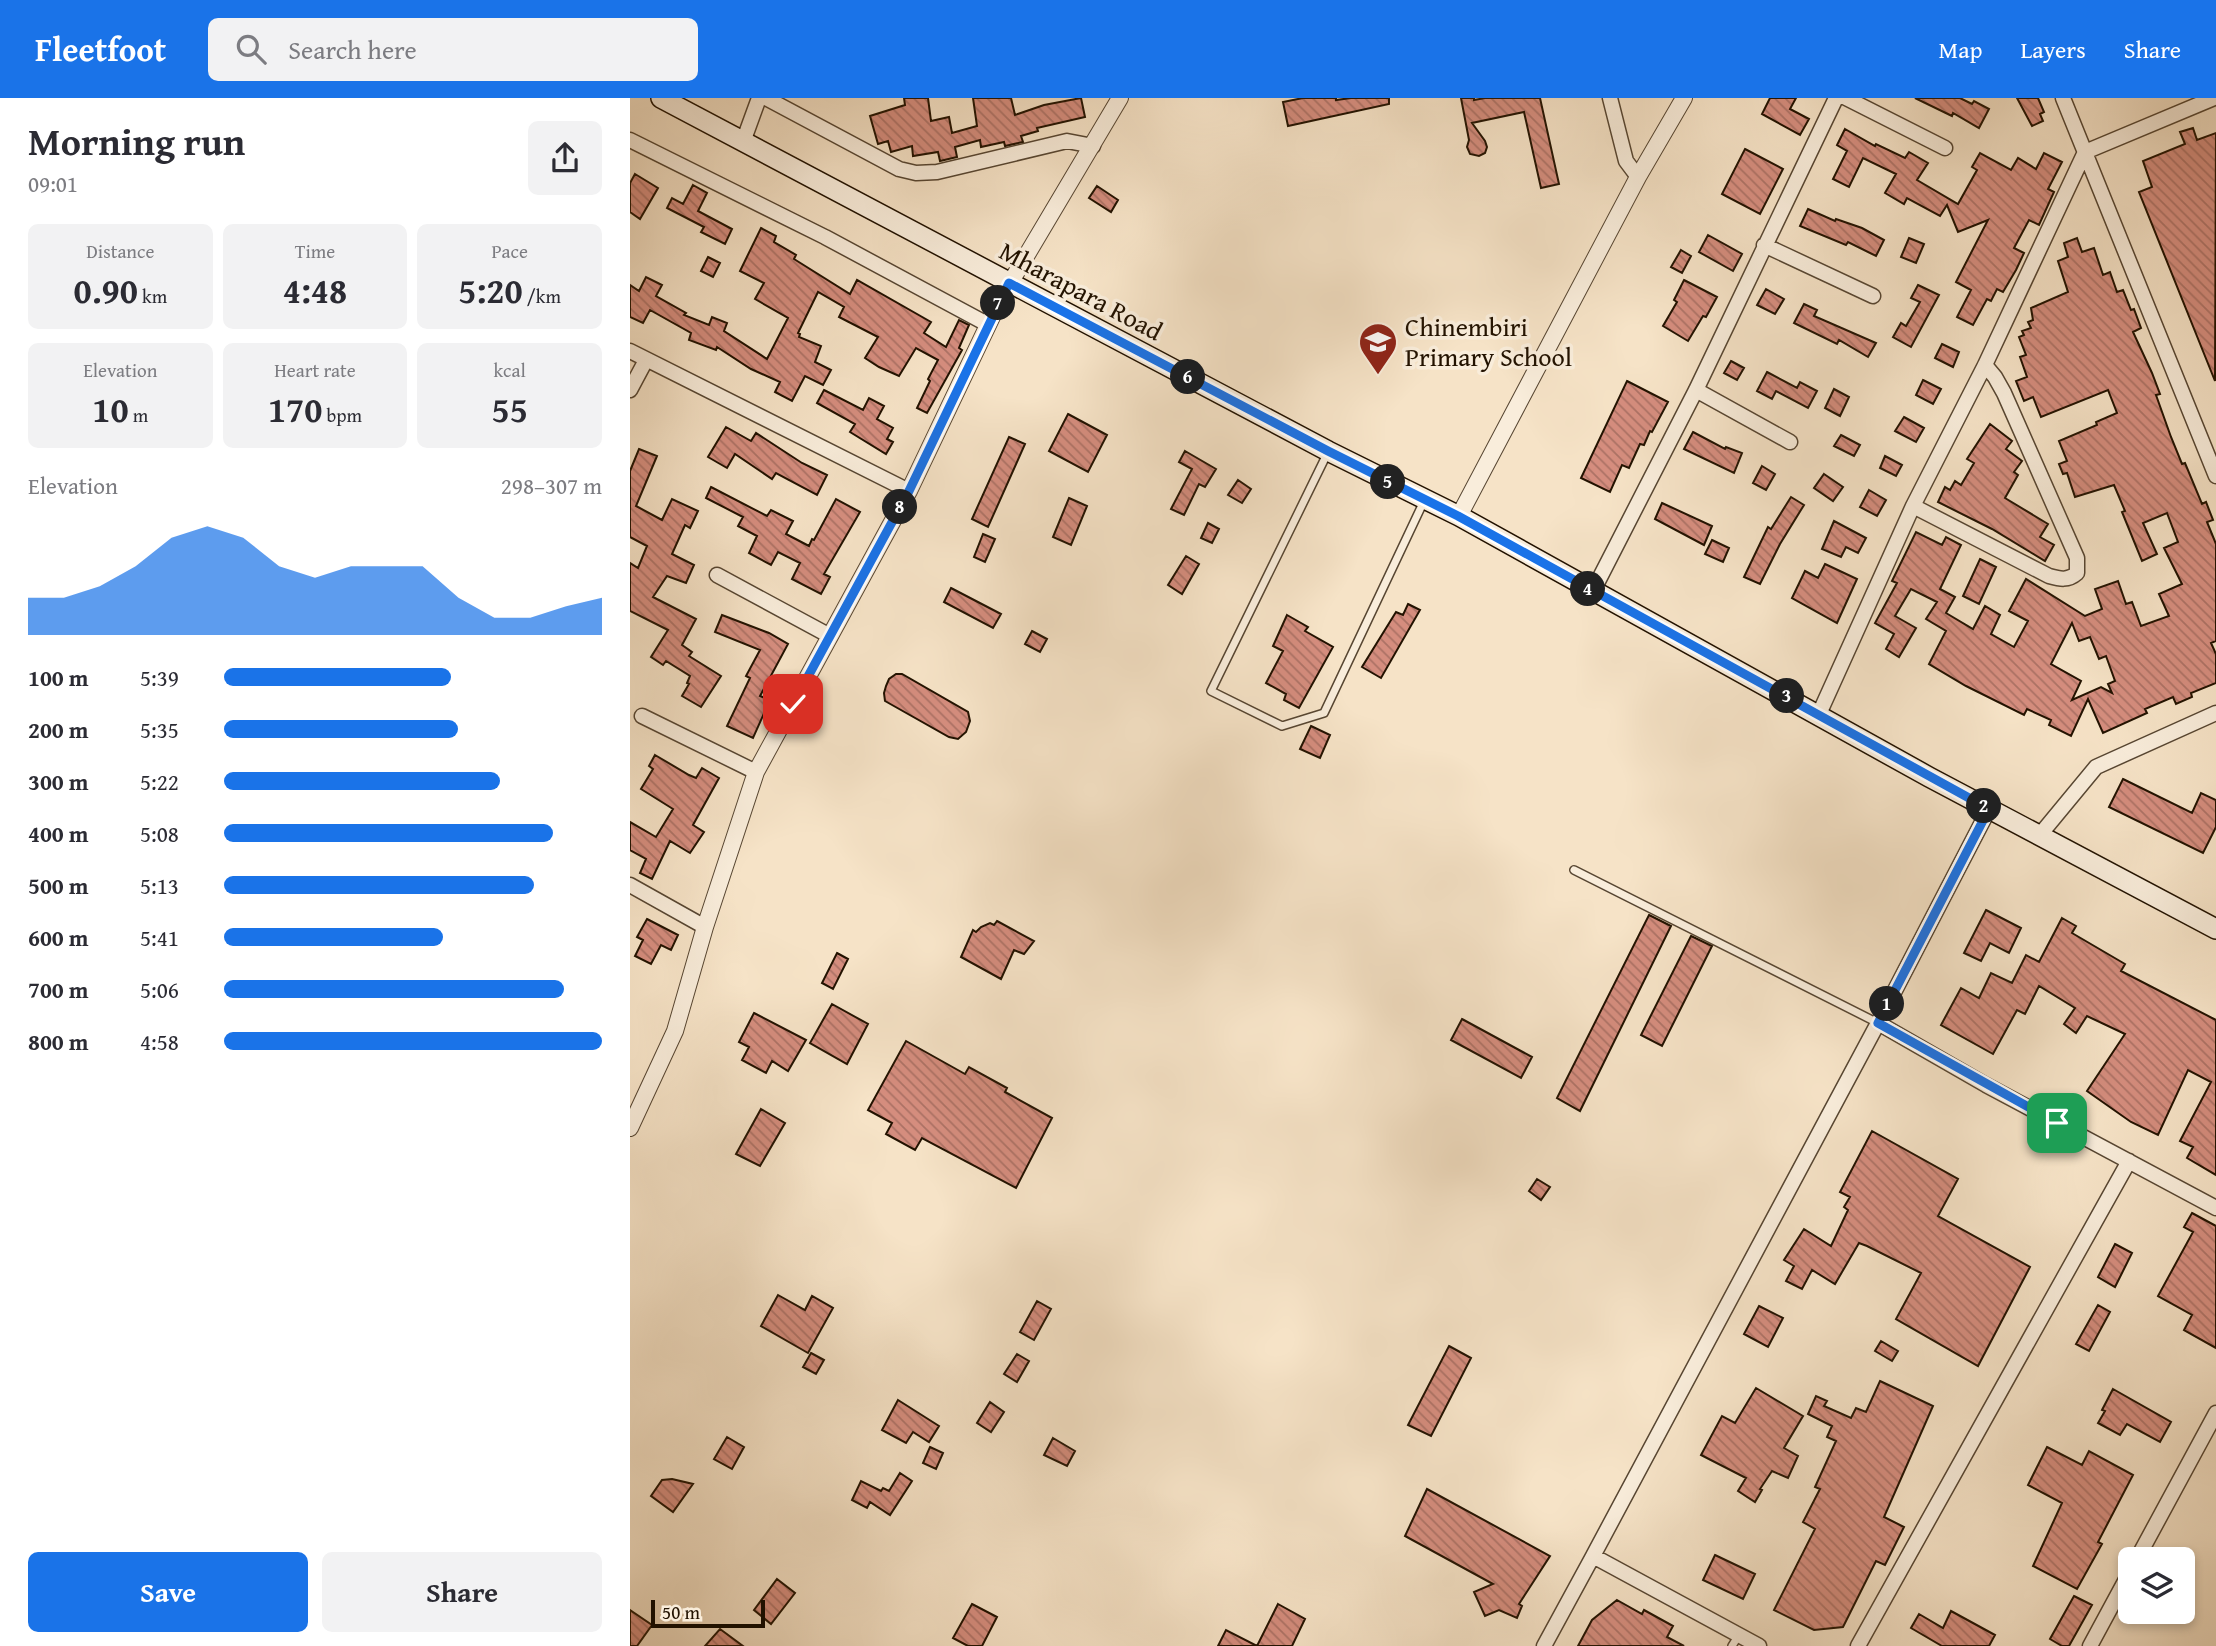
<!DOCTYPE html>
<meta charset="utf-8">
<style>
:root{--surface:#fff;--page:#f2f2f3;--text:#2b2b33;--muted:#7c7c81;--accent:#1a73e8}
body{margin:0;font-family:"Gentium Book Plus",serif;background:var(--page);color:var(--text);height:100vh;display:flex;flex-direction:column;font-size:26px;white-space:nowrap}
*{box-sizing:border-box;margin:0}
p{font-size:23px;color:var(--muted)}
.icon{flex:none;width:38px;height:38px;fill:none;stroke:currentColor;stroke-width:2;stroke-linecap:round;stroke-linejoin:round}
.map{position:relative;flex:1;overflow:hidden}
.sheet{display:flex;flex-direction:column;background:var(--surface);width:630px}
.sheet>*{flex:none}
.fabs{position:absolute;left:1488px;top:1449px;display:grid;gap:14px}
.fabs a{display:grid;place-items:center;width:77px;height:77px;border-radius:10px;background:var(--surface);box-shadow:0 4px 10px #0003;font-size:35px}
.scale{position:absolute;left:21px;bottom:18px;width:114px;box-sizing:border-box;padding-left:7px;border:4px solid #221200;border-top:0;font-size:19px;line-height:24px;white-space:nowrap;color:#221200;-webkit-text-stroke:5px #f9eddb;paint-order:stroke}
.pin{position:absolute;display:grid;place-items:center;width:60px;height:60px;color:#fff;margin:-30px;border-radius:14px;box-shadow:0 4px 10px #0006}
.km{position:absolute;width:35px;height:35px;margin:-18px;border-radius:50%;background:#222;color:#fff;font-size:19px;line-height:35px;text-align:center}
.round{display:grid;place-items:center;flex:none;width:74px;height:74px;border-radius:10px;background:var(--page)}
.overview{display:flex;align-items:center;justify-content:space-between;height:119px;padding:0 28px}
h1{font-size:38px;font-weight:600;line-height:52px}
.metrics{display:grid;grid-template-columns:repeat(3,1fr);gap:10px;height:119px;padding:7px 28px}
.metrics div{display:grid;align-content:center;border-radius:10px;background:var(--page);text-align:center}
.metrics b{font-size:35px;font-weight:600}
.metrics small{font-size:19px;font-weight:400}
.metrics p{font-size:19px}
.chart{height:196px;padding:14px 28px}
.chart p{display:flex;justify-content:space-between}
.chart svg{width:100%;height:126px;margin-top:7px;fill:var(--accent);opacity:.7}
.cta{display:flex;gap:14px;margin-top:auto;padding:14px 28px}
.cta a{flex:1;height:80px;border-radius:10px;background:var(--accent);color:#fff;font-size:28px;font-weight:600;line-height:80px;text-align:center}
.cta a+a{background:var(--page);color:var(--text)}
ul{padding:0 28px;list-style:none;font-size:23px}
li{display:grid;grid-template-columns:112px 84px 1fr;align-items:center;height:52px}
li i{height:18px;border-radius:9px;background:var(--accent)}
header{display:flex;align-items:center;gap:42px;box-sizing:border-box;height:98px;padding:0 35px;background:var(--accent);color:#fff}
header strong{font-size:33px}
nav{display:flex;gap:38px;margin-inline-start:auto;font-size:24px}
.search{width:490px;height:63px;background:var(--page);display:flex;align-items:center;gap:18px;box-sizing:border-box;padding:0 24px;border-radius:10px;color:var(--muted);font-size:26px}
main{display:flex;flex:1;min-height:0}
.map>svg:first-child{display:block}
</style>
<header>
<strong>Fleetfoot</strong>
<div class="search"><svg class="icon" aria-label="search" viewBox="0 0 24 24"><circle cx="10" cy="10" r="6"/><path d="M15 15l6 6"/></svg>Search here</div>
<nav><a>Map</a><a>Layers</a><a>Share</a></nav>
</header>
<main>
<section class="sheet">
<div class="overview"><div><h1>Morning run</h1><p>09:01</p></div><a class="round"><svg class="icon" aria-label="share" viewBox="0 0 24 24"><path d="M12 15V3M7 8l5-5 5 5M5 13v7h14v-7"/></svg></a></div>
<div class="metrics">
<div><p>Distance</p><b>0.90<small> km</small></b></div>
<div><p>Time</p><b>4:48</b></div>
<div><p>Pace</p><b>5:20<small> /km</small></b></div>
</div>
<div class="metrics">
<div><p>Elevation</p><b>10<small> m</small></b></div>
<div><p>Heart rate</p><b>170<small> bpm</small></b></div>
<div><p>kcal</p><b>55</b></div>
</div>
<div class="chart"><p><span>Elevation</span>298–307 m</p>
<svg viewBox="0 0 160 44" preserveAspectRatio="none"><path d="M0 44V31L10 31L20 27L30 20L40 10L50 6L60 10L70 20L80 24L90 20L100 20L110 20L120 31L130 38L140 38L150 34L160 31V44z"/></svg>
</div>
<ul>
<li><b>100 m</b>5:39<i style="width:60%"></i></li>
<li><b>200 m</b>5:35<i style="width:62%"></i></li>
<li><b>300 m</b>5:22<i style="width:73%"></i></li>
<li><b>400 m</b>5:08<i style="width:87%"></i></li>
<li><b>500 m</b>5:13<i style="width:82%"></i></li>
<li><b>600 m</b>5:41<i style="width:58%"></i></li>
<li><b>700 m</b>5:06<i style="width:90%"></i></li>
<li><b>800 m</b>4:58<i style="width:100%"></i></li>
</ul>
<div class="cta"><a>Save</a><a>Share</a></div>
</section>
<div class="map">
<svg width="1586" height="1548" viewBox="0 0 1586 1548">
<defs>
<pattern id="building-back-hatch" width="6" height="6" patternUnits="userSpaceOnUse" patternTransform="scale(1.75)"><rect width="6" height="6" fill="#d58d7e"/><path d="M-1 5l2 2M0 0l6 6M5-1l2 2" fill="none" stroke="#ac7265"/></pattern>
</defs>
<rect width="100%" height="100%" fill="#f6e3c7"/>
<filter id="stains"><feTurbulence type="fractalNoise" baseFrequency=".00286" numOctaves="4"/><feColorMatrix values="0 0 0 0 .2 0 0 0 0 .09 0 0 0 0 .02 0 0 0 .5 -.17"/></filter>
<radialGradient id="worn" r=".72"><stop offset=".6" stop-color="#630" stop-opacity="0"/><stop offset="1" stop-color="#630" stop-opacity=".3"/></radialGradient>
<path fill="url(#building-back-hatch)" stroke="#221200" stroke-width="2" fill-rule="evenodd" d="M274 0H298L301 23 319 19 322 35 347 28 343 0H381L385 17 414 7 451 0 455 19 407 30 408 33 391 38 393 44 375 48 374 44 351 49 350 42 325 49 327 59 310 63 308 54 283 58 282 48 261 54 258 43 248 46 240 18 275 7Z
M673 0H706V2L721 0H759V6L658 28 653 4Z
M831 0H844V2L855 0H910L929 86 911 90 894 14 842 25 855 43 857 49 855 55 849 58 840 56 837 49 839 42Z
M1140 0H1166L1160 11 1179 21 1170 37 1132 16Z
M1285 0H1330L1342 6 1344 3 1359 11 1349 30 1323 15 1322 18Z
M1387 0H1408L1414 14 1410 16 1413 23 1402 28Z
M1563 30 1567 42 1586 35 1585 283 1509 94 1522 89 1513 63 1555 46 1550 34Z
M1215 31 1245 48 1246 46 1275 60 1279 54 1298 65 1287 82 1328 106 1347 72 1342 69 1350 55 1381 72 1388 60 1406 71 1414 55 1432 64 1418 91 1424 94 1409 127 1399 122 1384 150 1394 155 1386 172 1373 194 1367 191 1361 203 1357 201 1343 227 1327 219 1341 192 1326 184 1358 122 1328 134 1317 107 1310 118 1277 100 1274 106 1255 95 1266 76 1233 60 1219 89 1203 81 1217 53 1207 47Z
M1115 51 1153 71 1130 116 1092 96Z
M5 76 28 90 10 121 0 114V85Z
M63 87 77 95 68 113 102 131 95 146 71 134 74 129 37 110 42 100 53 106Z
M467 88 488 102 481 114 459 100Z
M1178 111 1205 123 1206 121 1232 130 1254 142 1246 158 1218 144 1216 147 1170 128Z
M131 130 146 138 144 144 166 157 164 161 220 196 227 182 301 224 294 235 316 249 329 222 339 227 329 250 332 252 297 315 287 310 300 283 298 281 308 262 286 250 269 278 249 269 235 260 248 239 209 219 214 209 188 194 168 235 170 236 169 239 191 248 185 264 201 272 193 287 175 278 162 303 145 294 150 284 121 271 87 249 86 252 59 242 61 235 20 212 13 225 0 219V187L9 193 16 179 32 187 26 198 56 215 54 217 79 227 82 219 97 225 94 233 137 261 158 220 125 201 134 185 110 173Z
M1078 137 1112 156 1103 173 1069 154Z
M1279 140 1294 146 1286 165 1271 159Z
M1447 140 1452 154 1464 150 1473 177 1480 174 1487 194 1493 192 1501 212 1504 211 1511 230 1503 234 1522 275 1530 296 1526 297 1541 339 1552 366 1555 365 1572 406 1576 404 1583 422 1577 424 1586 446V543L1581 545 1586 556V585L1561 595 1562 599 1546 606 1543 599 1515 611 1517 615 1473 635 1458 601 1441 638 1419 627 1421 622 1397 611 1394 617 1336 588 1299 566 1316 533 1296 521 1307 504 1281 491 1265 518 1286 530 1269 559 1256 551 1264 536 1245 525 1267 485 1262 483 1286 434 1312 447 1316 439 1331 447 1310 491 1325 499 1316 515 1343 531 1355 508 1370 517 1361 536 1384 549 1398 523 1379 513 1396 481 1455 518 1472 511 1465 491 1488 483 1496 506 1502 504 1511 528 1539 518 1529 496 1552 486 1534 450 1548 444 1537 415 1513 425 1527 456 1512 463 1492 414 1495 413 1484 387 1445 399 1437 375 1433 376 1429 366 1437 363 1429 343 1467 327 1466 324 1487 315 1478 292 1411 319 1403 299 1394 303 1386 283 1397 279 1390 259 1396 257 1389 239 1394 237 1392 233 1401 230 1398 224 1403 222 1401 210 1438 194 1428 163 1438 159 1434 145ZM1442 525 1449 543 1460 539 1469 561 1476 558 1485 583 1478 586 1482 595 1471 589 1442 602 1451 583 1421 566Z
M1051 152 1061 158 1052 175 1041 169Z
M78 159 90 165 83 179 71 173Z
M1054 182 1087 199 1076 219 1073 218 1058 243 1033 228 1047 204 1044 202Z
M1288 187 1309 197 1281 249 1263 239 1271 225 1276 228 1290 204 1281 200Z
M1136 191 1154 201 1145 216 1127 207Z
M1174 206 1187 212 1184 218 1246 245 1238 259 1209 242 1207 246 1164 225Z
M1312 246 1329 254 1323 269 1305 260Z
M1101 263 1114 270 1107 282 1094 275Z
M1137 274 1167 290 1170 284 1187 293 1178 310 1146 293 1142 301 1127 293Z
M1293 282 1311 291 1303 306 1286 297Z
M997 283 1038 304 1022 334 1020 333 1014 347 1010 346 999 370 992 367 980 394 951 380Z
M1204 291 1219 299 1210 318 1195 310Z
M194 292 233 312 239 300 254 308 247 321 263 330 257 341 263 344 256 356 220 334 225 326 187 305Z
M438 316 477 337 458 374 419 353Z
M1274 319 1294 330 1286 344 1265 333Z
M1360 326 1382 343 1376 351 1392 363 1384 374 1388 377 1375 400 1418 426 1410 439 1424 447 1415 463 1362 431 1308 404 1315 389 1320 392 1325 383 1331 387 1344 365 1337 361Z
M96 329 121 343 126 335 172 365 197 377 187 397 146 375 142 381 105 356 97 370 78 359Z
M1063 334 1095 351 1096 349 1112 355 1104 375 1054 351Z
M1211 337 1230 347 1224 358 1204 348Z
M379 339 395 346 358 429 342 421Z
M9 351 27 358 6 408 32 422 42 401 68 413 60 430 55 427 42 456 64 467 56 485 37 478 23 499 66 521 52 547 62 554 59 558 91 578 71 609 52 598 59 586 57 585 60 578 36 563 33 567 21 559 38 532 0 513V465L8 470 17 448 0 439V373Z
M555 353 586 371 575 389 569 386 554 417 541 411 562 371 549 364Z
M1255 358 1272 367 1266 378 1250 370Z
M1132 368 1145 376 1136 392 1123 385Z
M1194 376 1213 389 1203 403 1184 390Z
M608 382 621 391 612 405 598 397Z
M81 389 137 418 141 412 163 423 156 436 179 448 182 441 184 442 206 401 230 414 194 476 200 479 191 496 162 481 170 465 148 454 141 467 119 455 127 438 108 428 113 419 76 400Z
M1239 392 1256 402 1247 418 1230 409Z
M1161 399 1174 407 1150 446 1130 486 1114 479 1138 429 1141 431Z
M439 400 457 408 441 447 423 439Z
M1032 405 1082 428 1074 447 1025 421Z
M1204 423 1236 440 1228 455 1216 449 1211 459 1192 451Z
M578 425 589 431 582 445 571 440Z
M353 436 365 441 355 464 344 459Z
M1082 442 1099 450 1093 464 1075 456Z
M556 458 569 466 552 496 538 487Z
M1350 461 1366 469 1349 506 1333 498Z
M1195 466 1227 481 1207 525 1162 500 1175 473 1188 480Z
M321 490 371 516 363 530 314 504Z
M778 506 790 512 751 580 732 569 766 514 773 517Z
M92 517 139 535 158 546 130 598 140 602 123 640 97 628 120 580 116 578 130 552 85 534Z
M657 517 678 529 675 533 703 549 669 610 654 602 656 596 636 585 653 553 643 548Z
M402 533 417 541 410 554 395 546Z
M266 576H272L338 614 340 623 336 634 328 641 319 639 255 603 254 595 256 588 259 581Z
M681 628 700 637 690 660 670 651Z
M25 657 59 677 66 680 72 670 89 680 63 727 74 734 60 755 40 743 22 781 10 775 16 761 0 752V724L26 739 43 711 11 691 23 671 19 668Z
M1493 681 1562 715 1571 695 1586 702V729L1573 755 1479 709Z
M1356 812 1391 830 1379 855 1360 845 1351 863 1334 855Z
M1019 817 1041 828 950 1013 927 1000Z
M1432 820 1446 828 1442 835 1495 866 1491 873 1586 922V1077L1557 1060 1563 1049 1550 1043 1581 984 1558 972 1528 1037 1501 1024 1457 993 1495 936 1457 918 1446 935 1434 926 1445 910 1409 888 1395 916 1387 912 1363 956 1311 927 1331 890 1349 900 1361 875 1382 885 1396 857 1409 864Z
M17 821 48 837 41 852 31 847 21 866 5 858 13 842 7 839Z
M367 823 404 843 394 856 384 852 371 881 331 859 343 832 346 834 351 829 360 825 364 827Z
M1061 838 1082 848 1032 948 1011 937Z
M207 855 218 861 203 891 192 885Z
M202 906 238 926 217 966 180 945Z
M124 915 176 942 158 973 142 963 136 975 112 962 119 949 109 944Z
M832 921 902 959 891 980 821 942Z
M276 943 335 976 339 969 377 990 375 994 422 1020 386 1090 292 1040 285 1052 256 1036 262 1025 238 1012Z
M131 1011 155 1025 130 1068 106 1056Z
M1242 1033 1328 1081 1308 1118 1400 1169 1348 1268 1266 1221 1291 1175 1237 1148 1229 1145 1205 1186 1182 1172 1172 1191 1156 1183 1164 1168 1154 1162 1174 1131 1201 1148 1218 1112 1214 1109 1220 1099 1210 1094Z
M907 1081 920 1089 911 1102 899 1093Z
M1562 1115 1586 1128V1250L1554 1232 1562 1217 1528 1198 1563 1134 1554 1129Z
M1485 1146 1502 1155 1485 1189 1468 1179Z
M148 1197 175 1212 182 1198 203 1210 178 1255 131 1228Z
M407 1203 421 1211 404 1242 390 1234Z
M1468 1207 1480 1214 1459 1253 1446 1246Z
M1129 1208 1153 1220 1138 1249 1114 1236Z
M1251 1243 1268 1253 1262 1263 1245 1253Z
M819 1248 841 1260 801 1338 778 1327Z
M181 1255 194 1262 186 1276 173 1269Z
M387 1256 399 1263 387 1284 374 1276Z
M1250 1283 1303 1308 1254 1419 1274 1429 1255 1467 1246 1463 1213 1529 1184 1532 1144 1512 1185 1431 1173 1424 1190 1391 1185 1389 1206 1343 1197 1339 1202 1328 1178 1316 1186 1298 1197 1303 1194 1308 1221 1320 1226 1310 1236 1314Z
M1126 1290 1173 1318 1154 1350 1168 1358 1158 1380 1142 1373 1130 1391 1132 1392 1125 1404 1108 1393 1116 1380 1071 1357 1092 1318 1105 1325Z
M1483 1291 1541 1324 1530 1344 1497 1326 1490 1337 1468 1325 1475 1313 1472 1312Z
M268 1302 309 1328 299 1344 283 1334 276 1345 252 1332Z
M360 1304 374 1314 361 1334 347 1325Z
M97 1339 114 1349 102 1371 84 1361Z
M423 1340 445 1353 437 1368 414 1357Z
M300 1349 313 1355 306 1371 293 1365Z
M1417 1349 1452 1367 1459 1353 1503 1377 1468 1444 1472 1446 1447 1491 1403 1468 1432 1405 1398 1387Z
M270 1375 282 1383 260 1417 240 1404 237 1410 222 1402 231 1383 251 1393 253 1390 259 1393Z
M42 1381 63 1386 43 1414 21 1398 32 1382Z
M797 1391 920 1458 889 1506 892 1508 887 1520 869 1512 855 1518 844 1494 863 1486 775 1438Z
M1085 1457 1125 1476 1113 1501 1073 1482Z
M147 1481 165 1495 141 1526 124 1512Z
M1444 1498 1462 1507 1439 1548H1432L1420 1541Z
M987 1502 1012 1516 1014 1512 1043 1528 1037 1539 1054 1548H948L962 1522Z
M342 1506 367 1519 352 1548H338L323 1540Z
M648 1506 675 1521 662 1548H588L596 1532 627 1548Z
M0 1512 22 1527 7 1548H0Z
M1321 1513 1365 1537 1359 1548H1312L1281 1530 1289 1516 1313 1530Z
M90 1531 113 1548H75Z"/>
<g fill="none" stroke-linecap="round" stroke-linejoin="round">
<defs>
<path id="service" d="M698 354 581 593 652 628 694 615 794 403
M944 772 1248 925
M1102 1548 1109 1537"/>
<path id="minor" d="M136 0 269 71 286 75 307 74 437 43 463 48
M980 0 996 63 1008 79
M1216 0 1315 50
M1433 0 1586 378
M0 42 195 139 357 226
M113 44 129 0
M1134 147 1243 198
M0 253 279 393
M0 292 16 262
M1066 292 1160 344
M1283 408 1419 478C1430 481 1438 483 1447 475V460L1374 295 1365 279 1355 267
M87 477 200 538
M963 493 1066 292 1206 0
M1189 616 1283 408 1355 267 1455 54 1584 0
M12 618 126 674
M1409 738 1466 669 1586 615
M0 787 75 829
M1248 925 1356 987 1586 1110
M1507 1461 1586 1315
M914 1548 963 1458
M1129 1548 963 1458 1248 925 1359 711
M1228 1548 1499 1063
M1460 1548 1500 1474"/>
<path id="tertiary" d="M829 418 1008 79 1054 0
M0 1030 45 933 75 829 126 674 279 393 370 202 490 0"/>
<path id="secondary" d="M31 0 698 353 829 418 1299 679 1586 831"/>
</defs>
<use href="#service" stroke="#574632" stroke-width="10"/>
<use href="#minor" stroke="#574632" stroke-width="17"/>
<use href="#tertiary" stroke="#574632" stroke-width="18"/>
<use href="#secondary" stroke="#221200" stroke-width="22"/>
<use href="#service" stroke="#f9eddb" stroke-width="7"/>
<use href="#minor" stroke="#f9eddb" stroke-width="14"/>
<use href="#tertiary" stroke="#f9eddb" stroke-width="16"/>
<use href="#secondary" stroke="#f9eddb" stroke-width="19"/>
</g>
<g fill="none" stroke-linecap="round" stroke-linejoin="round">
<defs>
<path id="route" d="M163 606 279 393 379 185 698 353 828 418 1359 711 1248 925 1427 1025"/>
</defs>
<use href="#route" stroke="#fff" stroke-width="14"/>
<use href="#route" stroke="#1a73e8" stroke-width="9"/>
</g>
<defs>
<symbol id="school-pin" viewBox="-11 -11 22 30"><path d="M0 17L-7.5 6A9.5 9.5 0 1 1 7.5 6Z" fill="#8f2418" stroke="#f9eddb"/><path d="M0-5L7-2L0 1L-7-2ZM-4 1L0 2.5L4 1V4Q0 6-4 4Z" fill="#fff"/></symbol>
</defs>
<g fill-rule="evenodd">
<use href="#school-pin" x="726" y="222" width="44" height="60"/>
</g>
<g text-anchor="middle" stroke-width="7" stroke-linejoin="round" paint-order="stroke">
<g font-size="26" fill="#221200" stroke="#f9eddb">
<text transform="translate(451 193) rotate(28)" y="9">Mharapara Road</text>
</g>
<g font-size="26" fill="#221200" stroke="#f9eddb" text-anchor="start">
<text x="775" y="238">Chinembiri<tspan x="775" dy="30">Primary School</tspan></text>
</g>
</g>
<rect width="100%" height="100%" filter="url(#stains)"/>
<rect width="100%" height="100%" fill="url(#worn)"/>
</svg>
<div class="fabs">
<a><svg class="icon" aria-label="layers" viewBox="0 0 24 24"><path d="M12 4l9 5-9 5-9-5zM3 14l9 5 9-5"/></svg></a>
</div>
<div class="scale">50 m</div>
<div class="pin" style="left:1427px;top:1025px;background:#1e9e55"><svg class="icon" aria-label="arrive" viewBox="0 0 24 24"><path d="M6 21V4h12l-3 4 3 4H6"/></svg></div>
<div class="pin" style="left:163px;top:606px;background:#d93025"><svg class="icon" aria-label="check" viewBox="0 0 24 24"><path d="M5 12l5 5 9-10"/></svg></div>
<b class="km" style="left:1257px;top:906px">1</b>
<b class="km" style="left:1354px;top:708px">2</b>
<b class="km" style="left:1157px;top:598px">3</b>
<b class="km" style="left:958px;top:491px">4</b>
<b class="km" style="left:758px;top:384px">5</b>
<b class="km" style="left:558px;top:279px">6</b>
<b class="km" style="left:368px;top:205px">7</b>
<b class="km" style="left:270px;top:409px">8</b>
</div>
</main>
